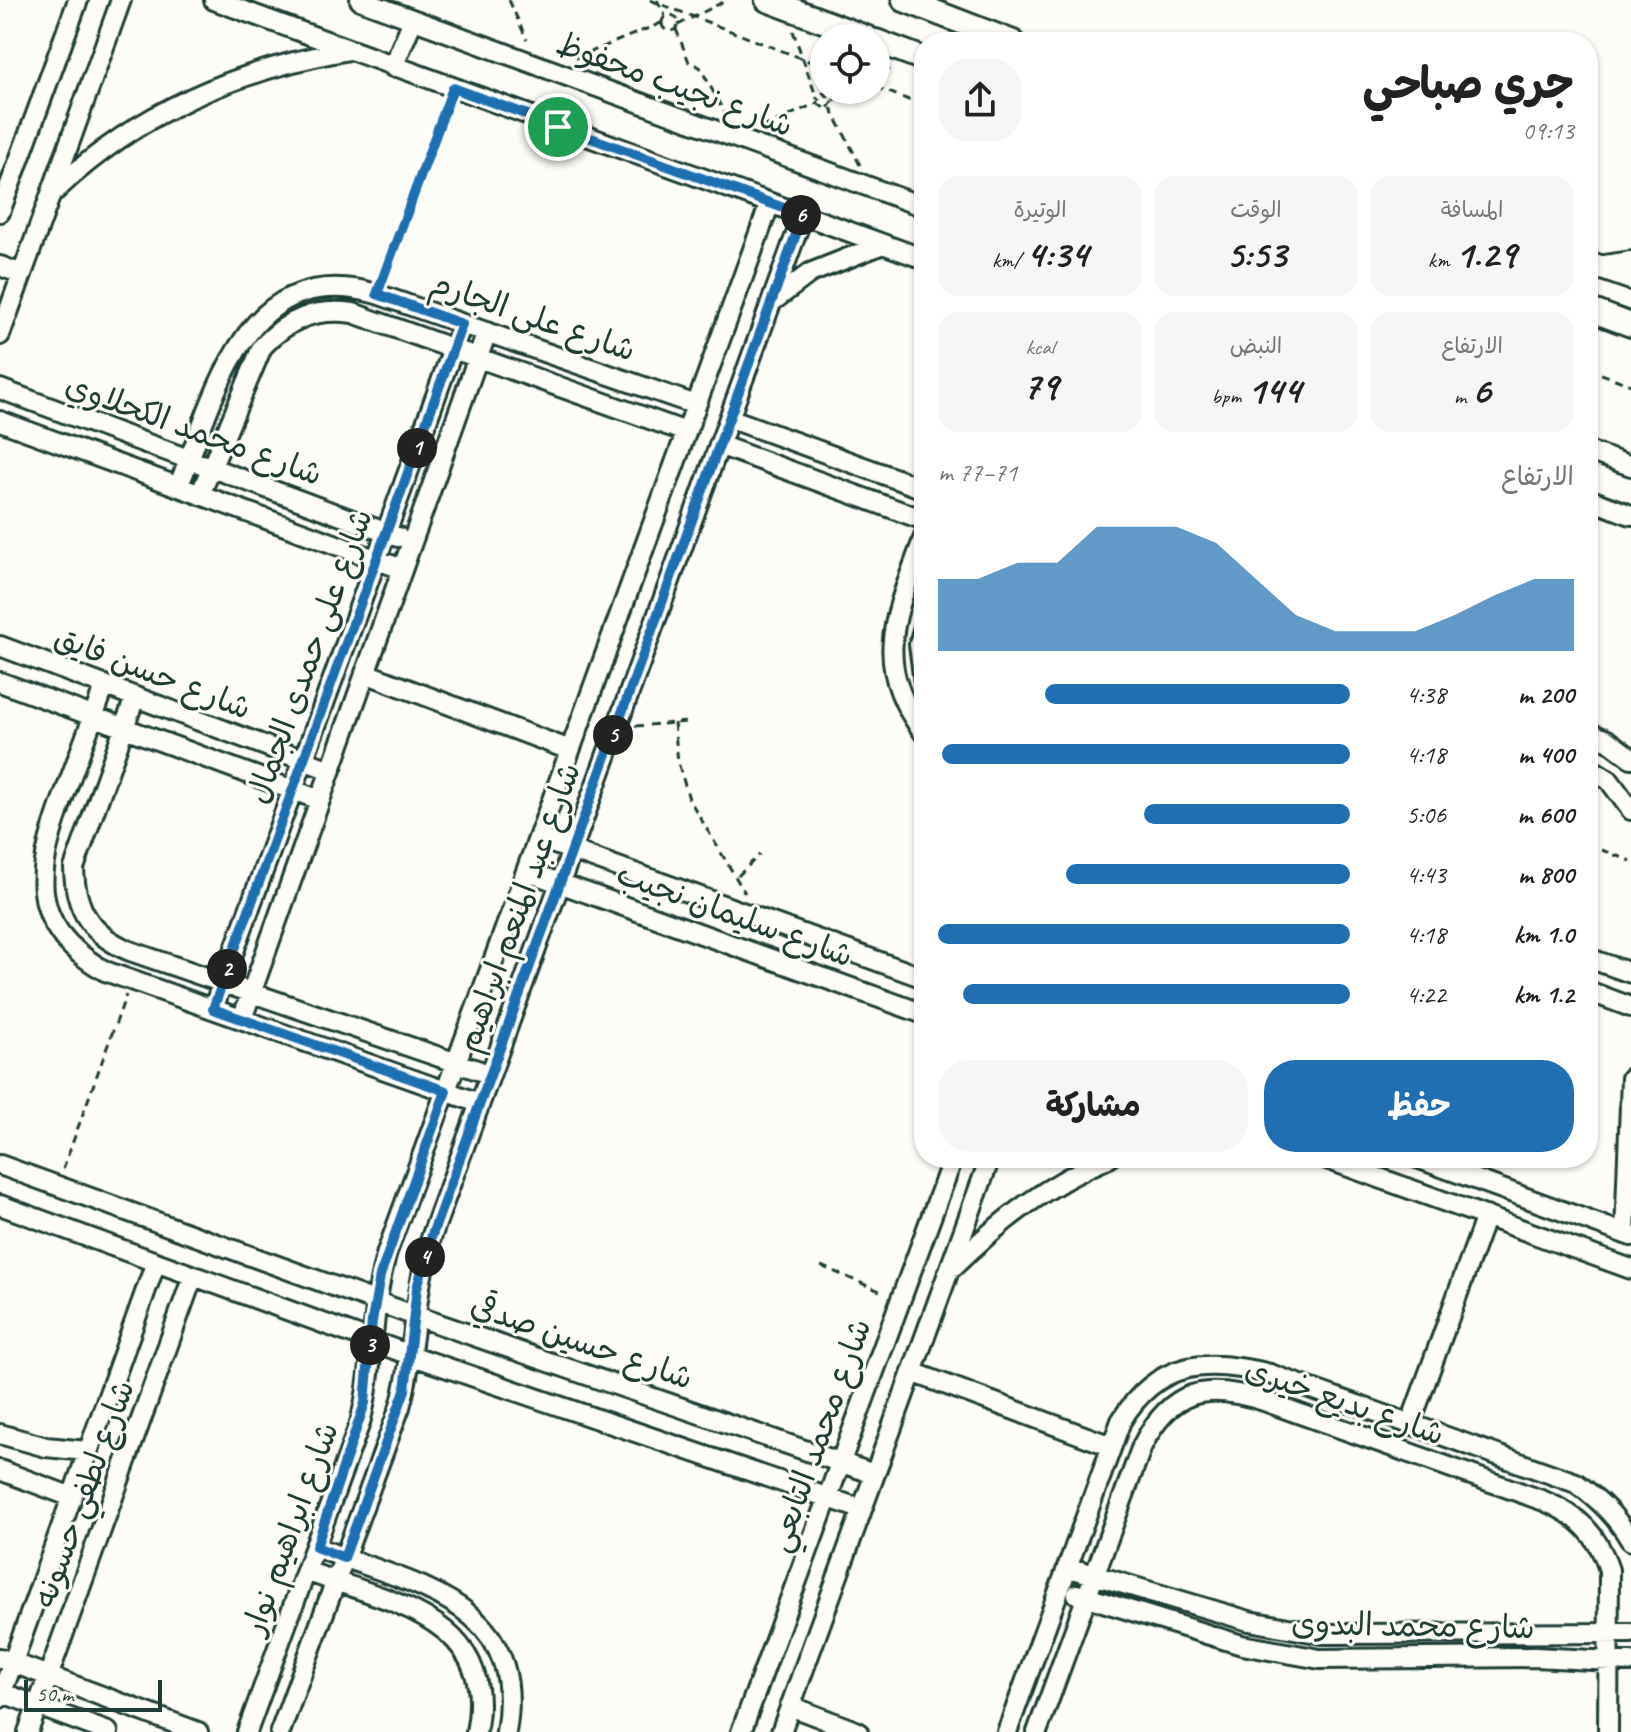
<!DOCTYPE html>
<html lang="ar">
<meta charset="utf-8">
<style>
:root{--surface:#fff;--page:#f6f6f6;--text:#222;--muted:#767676;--accent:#1f6fb2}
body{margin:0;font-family:Caveat,"Playpen Sans Arabic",sans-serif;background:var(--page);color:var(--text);direction:rtl;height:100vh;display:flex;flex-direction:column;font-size:30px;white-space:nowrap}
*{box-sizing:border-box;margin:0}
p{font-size:26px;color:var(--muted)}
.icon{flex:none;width:44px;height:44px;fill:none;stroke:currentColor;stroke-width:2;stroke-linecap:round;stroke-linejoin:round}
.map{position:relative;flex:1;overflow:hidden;direction:ltr}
.details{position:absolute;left:914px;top:32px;width:684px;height:1136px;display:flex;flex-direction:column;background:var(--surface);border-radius:32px;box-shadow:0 2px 6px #0004;direction:rtl}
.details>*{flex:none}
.tools{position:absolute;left:810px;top:24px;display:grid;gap:16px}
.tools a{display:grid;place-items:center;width:80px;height:80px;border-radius:50%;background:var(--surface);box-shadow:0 2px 6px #0004;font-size:40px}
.scale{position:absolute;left:24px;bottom:20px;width:138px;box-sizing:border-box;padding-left:8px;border:4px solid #1f3d34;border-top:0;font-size:22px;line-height:28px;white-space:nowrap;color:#1f3d34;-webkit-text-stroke:6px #fdfcf7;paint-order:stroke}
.pin{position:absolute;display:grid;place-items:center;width:68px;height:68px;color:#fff;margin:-34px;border:4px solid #fff;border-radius:50%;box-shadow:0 2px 8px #0007}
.km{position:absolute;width:40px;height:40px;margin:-20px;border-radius:50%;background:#222;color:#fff;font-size:22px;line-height:40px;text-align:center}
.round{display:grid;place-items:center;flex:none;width:84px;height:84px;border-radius:32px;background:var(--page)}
.headline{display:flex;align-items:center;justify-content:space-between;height:136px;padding:0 24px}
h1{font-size:44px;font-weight:700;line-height:60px}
.stats{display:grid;grid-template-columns:repeat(3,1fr);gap:12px;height:136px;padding:8px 24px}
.stats div{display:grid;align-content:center;border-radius:20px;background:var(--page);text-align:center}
.stats b{font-size:40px;font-weight:700}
.stats small{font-size:22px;font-weight:400}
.stats p{font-size:22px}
.chart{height:224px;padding:16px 24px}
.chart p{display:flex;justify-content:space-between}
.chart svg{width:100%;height:144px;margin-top:8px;fill:var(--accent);opacity:.7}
.primary-button{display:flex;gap:16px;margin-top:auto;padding:16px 24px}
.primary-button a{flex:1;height:92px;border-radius:32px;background:var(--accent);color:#fff;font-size:32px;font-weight:700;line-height:92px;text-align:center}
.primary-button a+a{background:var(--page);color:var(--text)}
ul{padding:0 24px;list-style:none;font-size:26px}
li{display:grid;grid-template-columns:128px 96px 1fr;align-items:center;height:60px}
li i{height:20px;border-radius:10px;background:var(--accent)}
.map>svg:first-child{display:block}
</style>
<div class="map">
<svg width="1631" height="1732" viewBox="0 0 1631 1732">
<rect width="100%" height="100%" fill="#fdfcf7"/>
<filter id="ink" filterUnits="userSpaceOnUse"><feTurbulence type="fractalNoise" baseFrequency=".0125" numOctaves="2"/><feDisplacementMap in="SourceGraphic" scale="16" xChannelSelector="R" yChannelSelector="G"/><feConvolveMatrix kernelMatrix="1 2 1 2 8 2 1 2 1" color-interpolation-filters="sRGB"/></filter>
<g filter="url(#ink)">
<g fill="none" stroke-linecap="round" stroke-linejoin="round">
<defs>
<path id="minor" d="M214 0 924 259
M360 0 924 207
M393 67 413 20
M56 190C139 111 237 70 349 50
M0 212 78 0
M0 266 22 274
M1598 266 1631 261
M773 301 810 273 883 244
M0 335 121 0
M0 389 398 537
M729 418 924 489
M0 421 402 569
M719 445 924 520
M1588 451 1631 466
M178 487C218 393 243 257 377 294L696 405
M200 495 262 347C288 319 315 308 353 313L686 432
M1588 499 1631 515
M924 537C897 612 869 662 924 733
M924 627 919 644 924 683
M0 646 330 770
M365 673 570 750
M0 682 320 800
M105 685C92 720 79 755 66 790 38 866 22 923 105 971L479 1103
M135 697 74 868C75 910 91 935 130 951L489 1074
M1588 732 1607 740 1631 758
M1588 767 1609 780 1631 810
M538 838 924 978
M526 871 924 1014
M1588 958 1631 973
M1588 991 1631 1007
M213 1009 462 324
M242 1019 487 332
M1324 1158 1631 1269
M1417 1158 1631 1236
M0 1165 413 1315 874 1474
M0 1205 410 1355 861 1509
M1625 1234 1631 1078
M954 1266C1002 1220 1047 1184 1109 1158
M912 1372 1111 1446
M1411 1422 1486 1216
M0 1434 46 1447 87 1451
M0 1470 72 1497
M316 1547C411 1585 529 1600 506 1732
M1067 1567 1249 1621 1322 1634 1631 1633
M306 1571C389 1602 499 1618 476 1732
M1077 1594 1242 1645 1320 1659 1535 1657 1631 1662
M0 1658 198 1732
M0 1692 108 1732
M0 1698 156 1262
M790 1706 858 1732
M28 1732 193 1276
M247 1732 360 1423C375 1366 370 1310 387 1252L770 203
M280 1732 400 1407C416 1350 413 1295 432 1235L803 215
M741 1732 953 1158
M781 1732 990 1158
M1007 1732 1121 1421C1158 1360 1206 1358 1270 1374L1576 1483C1600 1500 1616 1516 1631 1541
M1037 1732 1142 1446C1171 1389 1206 1382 1264 1401L1544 1501C1578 1515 1598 1534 1609 1570L1608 1732"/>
<path id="major" d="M767 0 868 38
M904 0 1013 42
M876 41 924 59
M1588 263 1631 278
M1588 309 1631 325"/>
</defs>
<use href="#minor" stroke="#1f3d34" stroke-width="24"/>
<use href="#major" stroke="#1f3d34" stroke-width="28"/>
<path stroke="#1f3d34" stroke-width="3" stroke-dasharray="8 6" stroke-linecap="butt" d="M509 0 527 40
M650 0 824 67
M657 0 665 16
M662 23a8 8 0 1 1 16 0a8 8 0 1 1-16 0Z
M678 25 727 0
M676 29 689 62 700 67 725 114
M793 31 817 99
M576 58 661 23
M876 76 890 69
M876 87 924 106
M833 100 851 90
M831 108 860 165
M763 127 817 103 823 93 833 100 827 110 817 103
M384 275 447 102
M1588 369 1631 385
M674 723 678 762 689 799 745 893
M635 726 688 722
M1588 845 1631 861
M738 876 760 854
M63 1169 126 995
M821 1266 882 1292"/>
<use href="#minor" stroke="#fdfcf7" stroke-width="18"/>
<use href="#major" stroke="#fdfcf7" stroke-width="22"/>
</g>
</g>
<g fill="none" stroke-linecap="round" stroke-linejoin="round" filter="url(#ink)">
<defs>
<path id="route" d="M453 88 803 215 432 1235 417 1288 405 1390 344 1558 316 1547 365 1403 372 1321 380 1276 446 1091 213 1009 462 324 377 294Z"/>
</defs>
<use href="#route" stroke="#fff" stroke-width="16"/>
<use href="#route" stroke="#1f6fb2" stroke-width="10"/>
</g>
<g text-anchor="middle" stroke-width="6" stroke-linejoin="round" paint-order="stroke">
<g font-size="32" fill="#1f3d34" stroke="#fdfcf7">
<text transform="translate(675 84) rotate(20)" y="11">شارع نجيب محفوظ</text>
<text transform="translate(533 316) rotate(19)" y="11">شارع على الجارم</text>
<text transform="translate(194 429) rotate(20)" y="11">شارع محمد الكحلاوي</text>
<text transform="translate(309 656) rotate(-70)" y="11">شارع على حمدى الجمال</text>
<text transform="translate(153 672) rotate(21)" y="11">شارع حسن فايق</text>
<text transform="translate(518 907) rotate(-70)" y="11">شارع عبد المنعم ابراهيم</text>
<text transform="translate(735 914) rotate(20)" y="11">شارع سليمان نجيب</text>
<text transform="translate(582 1341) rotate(19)" y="11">شارع حسين صدقي</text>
<text transform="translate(1345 1401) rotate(19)" y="11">شارع بديع خيرى</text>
<text transform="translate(819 1435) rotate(-70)" y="11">شارع محمد التابعي</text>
<text transform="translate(83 1494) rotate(-70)" y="11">شارع لطفي حسونه</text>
<text transform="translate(290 1528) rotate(-70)" y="11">شارع ابراهيم نوار</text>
<text transform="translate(1413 1625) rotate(1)" y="11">شارع محمد البدوى</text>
</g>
</g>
</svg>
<div class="tools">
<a><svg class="icon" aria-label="locate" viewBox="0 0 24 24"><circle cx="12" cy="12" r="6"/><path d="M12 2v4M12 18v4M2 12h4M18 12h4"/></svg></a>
</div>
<div class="scale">50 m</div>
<div class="pin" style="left:558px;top:127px;background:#1e9e55"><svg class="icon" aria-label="arrive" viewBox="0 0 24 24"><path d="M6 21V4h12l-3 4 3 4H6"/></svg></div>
<b class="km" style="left:417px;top:448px">1</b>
<b class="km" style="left:227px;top:969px">2</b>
<b class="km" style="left:370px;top:1345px">3</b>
<b class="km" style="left:425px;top:1257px">4</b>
<b class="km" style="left:613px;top:735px">5</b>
<b class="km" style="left:801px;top:215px">6</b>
<section class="details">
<div class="headline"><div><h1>جري صباحي</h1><p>09:13</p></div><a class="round"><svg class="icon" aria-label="share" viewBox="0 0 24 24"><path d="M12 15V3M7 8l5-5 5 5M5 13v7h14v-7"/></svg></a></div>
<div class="stats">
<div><p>المسافة</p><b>1.29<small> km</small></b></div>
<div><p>الوقت</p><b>5:53</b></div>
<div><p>الوتيرة</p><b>4:34<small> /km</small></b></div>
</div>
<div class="stats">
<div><p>الارتفاع</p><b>6<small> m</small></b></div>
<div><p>النبض</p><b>144<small> bpm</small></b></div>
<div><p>kcal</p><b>79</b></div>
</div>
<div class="chart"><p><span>الارتفاع</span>71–77 m</p>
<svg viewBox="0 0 160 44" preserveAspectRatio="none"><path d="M0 44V22L10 22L20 17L30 17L40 6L50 6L60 6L70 11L80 22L90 33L100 38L110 38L120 38L130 33L140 27L150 22L160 22V44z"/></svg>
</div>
<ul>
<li><b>200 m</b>4:38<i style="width:74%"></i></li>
<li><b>400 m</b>4:18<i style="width:99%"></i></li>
<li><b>600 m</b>5:06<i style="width:50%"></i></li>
<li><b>800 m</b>4:43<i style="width:69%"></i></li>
<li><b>1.0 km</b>4:18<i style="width:100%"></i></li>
<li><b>1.2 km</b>4:22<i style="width:94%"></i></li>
</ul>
<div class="primary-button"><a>حفظ</a><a>مشاركة</a></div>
</section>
</div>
